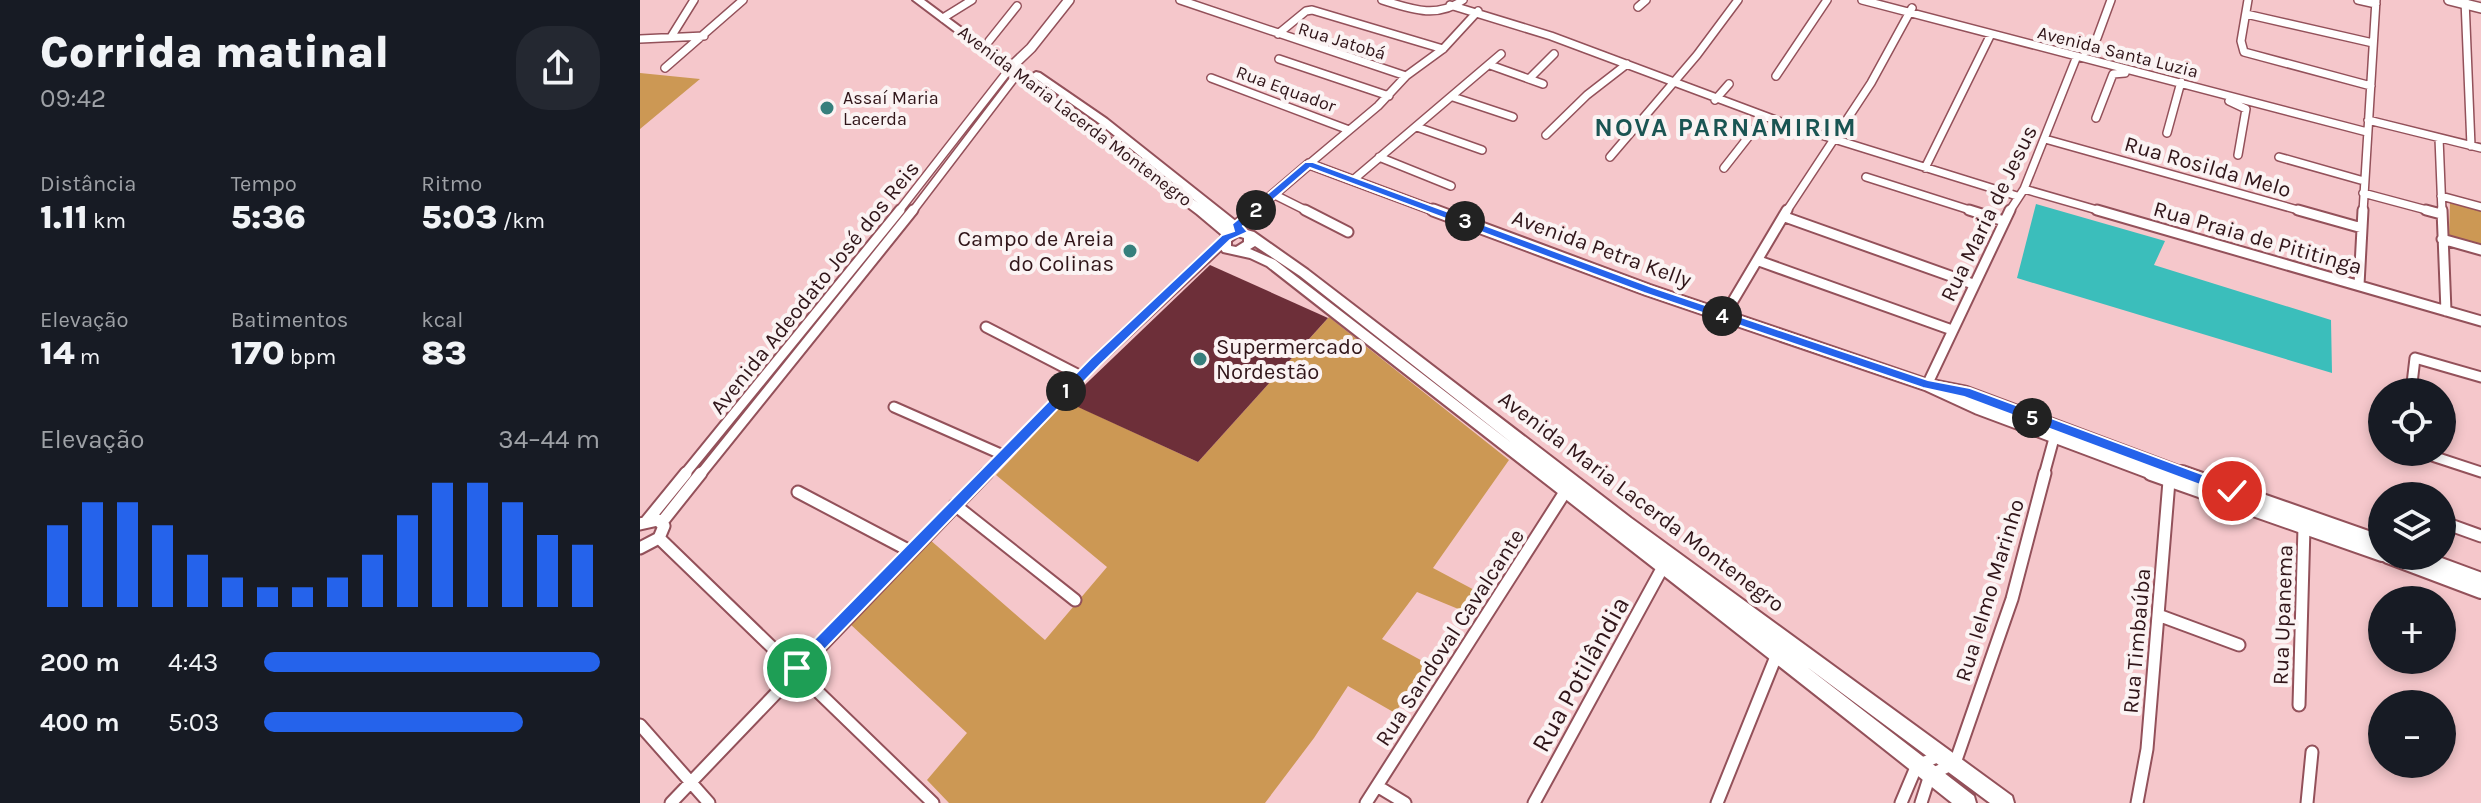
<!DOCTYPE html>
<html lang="pt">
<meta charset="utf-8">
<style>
:root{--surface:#171b24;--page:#242831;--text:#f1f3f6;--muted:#9ea1a6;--accent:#2563eb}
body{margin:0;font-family:Karla,sans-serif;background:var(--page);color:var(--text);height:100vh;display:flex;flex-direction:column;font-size:30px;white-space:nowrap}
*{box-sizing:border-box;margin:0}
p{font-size:26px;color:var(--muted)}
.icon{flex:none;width:44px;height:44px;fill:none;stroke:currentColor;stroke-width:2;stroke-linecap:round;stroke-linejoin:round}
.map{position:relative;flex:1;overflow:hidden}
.panel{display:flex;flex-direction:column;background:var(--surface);width:640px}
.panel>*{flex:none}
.buttons{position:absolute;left:1728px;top:378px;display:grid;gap:16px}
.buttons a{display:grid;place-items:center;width:88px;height:88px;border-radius:50%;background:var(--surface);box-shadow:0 4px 12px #0003;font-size:40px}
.pin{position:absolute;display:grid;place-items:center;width:68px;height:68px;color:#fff;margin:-34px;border:4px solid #fff;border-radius:50%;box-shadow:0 2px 8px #0007}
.km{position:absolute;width:40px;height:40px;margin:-20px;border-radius:50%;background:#222;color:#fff;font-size:22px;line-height:40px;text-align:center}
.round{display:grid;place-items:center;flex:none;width:84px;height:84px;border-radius:32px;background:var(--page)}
.overview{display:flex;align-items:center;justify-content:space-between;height:136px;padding:0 40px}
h1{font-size:44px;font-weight:800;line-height:60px}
.metrics{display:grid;grid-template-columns:repeat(3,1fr);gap:12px;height:136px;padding:8px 40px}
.metrics div{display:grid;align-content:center}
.metrics b{font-size:34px;font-weight:800}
.metrics small{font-size:22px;font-weight:400}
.metrics p{font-size:22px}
.chart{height:224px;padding:16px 40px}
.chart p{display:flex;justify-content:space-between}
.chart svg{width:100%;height:144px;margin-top:8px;stroke:var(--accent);stroke-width:6}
ul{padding:0 40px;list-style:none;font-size:26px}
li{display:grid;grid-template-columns:128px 96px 1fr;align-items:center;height:60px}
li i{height:20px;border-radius:10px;background:var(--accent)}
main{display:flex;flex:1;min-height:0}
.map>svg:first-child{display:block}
</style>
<main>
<section class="panel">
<div class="overview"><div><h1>Corrida matinal</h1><p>09:42</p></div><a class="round"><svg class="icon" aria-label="share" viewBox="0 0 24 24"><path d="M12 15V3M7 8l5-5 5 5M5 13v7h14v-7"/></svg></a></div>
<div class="metrics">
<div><p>Distância</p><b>1.11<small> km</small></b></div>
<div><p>Tempo</p><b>5:36</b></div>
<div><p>Ritmo</p><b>5:03<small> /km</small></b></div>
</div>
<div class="metrics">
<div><p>Elevação</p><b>14<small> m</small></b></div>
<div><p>Batimentos</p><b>170<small> bpm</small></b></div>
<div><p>kcal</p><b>83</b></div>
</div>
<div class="chart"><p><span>Elevação</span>34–44 m</p>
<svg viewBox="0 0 160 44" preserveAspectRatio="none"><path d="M5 44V19M15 44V12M25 44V12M35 44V19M45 44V28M55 44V35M65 44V38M75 44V38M85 44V35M95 44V28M105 44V16M115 44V6M125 44V6M135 44V12M145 44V22M155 44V25"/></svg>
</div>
<ul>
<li><b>200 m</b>4:43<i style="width:100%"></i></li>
<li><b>400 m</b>5:03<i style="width:77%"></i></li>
</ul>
</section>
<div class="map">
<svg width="1841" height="803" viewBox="0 0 1841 803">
<rect width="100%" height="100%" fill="#f5c7cb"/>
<path fill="#cc9854" d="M0 73 60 79 0 129Z
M1810 202 1841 209V247L1809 236Z
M689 317 869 460 793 568 840 593 828 613 777 592 742 639 788 664 755 713 708 686 674 738 625 803H309L287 780 327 733 209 623 289 539 405 640 467 567 356 475 426 401 558 462Z"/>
<path fill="#3bbebb" d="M1396 204 1525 241 1514 265 1691 320 1692 373 1377 278Z"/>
<path fill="#6d2f39" d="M570 265 688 318 558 462 427 402Z"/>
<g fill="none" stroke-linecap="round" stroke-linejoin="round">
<defs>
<path id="street-far2" d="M540 0 766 76
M742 0C771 9 797 19 823 0
M1222 0 1727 132
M1608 0 1601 41 1604 52 1731 86
M1718 0 1736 4
M1825 0 1831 146
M810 5 911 36 1149 125 1377 196
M998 7 1006 0
M1606 14 1733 43
M303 18 332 0
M638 34 666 11 672 10 803 49
M31 37 54 0
M0 39 64 36
M349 41 377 6
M1445 52 1457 38 1471 0
M639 59 749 96
M850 65 903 84
M25 68 103 0
M1136 76 1187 0
M571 78 709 130
M889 79 914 54
M813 97 873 117
M1075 100 1089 84
M1589 101 1606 109 1598 155
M1456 118 1473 74 1485 73
M1728 120 1841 148
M777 127 842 150
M1527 133 1541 82
M906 135 947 95 987 64
M1799 138 1802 212
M1405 139 1665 212
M739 157 811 186
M970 157 1057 55 1098 0
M1639 157 1724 181
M669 164 738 106 766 76 803 49 838 11
M1084 168 1124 117
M1285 168 1351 34
M1226 177 1336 212
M713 180 861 54
M1384 189 1464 212
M1723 193 1794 212
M635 195 669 212
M1801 196 1841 207
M258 212 371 67
M272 212 378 73
M1146 212 1231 83 1272 8
M1369 212 1384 189 1437 56
M1723 212 1736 0"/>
<path id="street-far1" d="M665 210 708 232
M1329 210 1364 221
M1457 210 1841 321
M1658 210 1722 228
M1786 210 1801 214
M1802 210 1806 311
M1145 217 1333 284
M1802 239 1841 250
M1119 261 1312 330
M1719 285 1723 210
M1084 316 1147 210
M346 327 441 376
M1287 385 1370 210
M1771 392 1775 358 1841 377
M254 407 363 455
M1780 452 1841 472
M44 475 260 210
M60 475 273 210
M345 475 456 361 584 241
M1404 475 1416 431"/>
<path id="street" d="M158 492 270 551
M315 505 435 600
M6 522 46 473
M22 522 61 473
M1802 522 1841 536
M0 524 18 520 24 526 19 538 0 548
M19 538 293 803
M1518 615 1599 645
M1659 705 1664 527
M0 725 69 803
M737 786 765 803
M31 803 347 473
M726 803 925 492
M894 803 1024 565
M1077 803 1137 654
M1261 803 1277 765 1302 755
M1281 803 1290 775 1315 763 1372 599 1405 473
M1497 803 1507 749 1529 481
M1667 803 1672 752"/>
<path id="secondary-far2" d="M1809 0 1841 8
M371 67 391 48 429 0
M613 212 669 164 798 212"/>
<path id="secondary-far1" d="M793 210 1008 290 1287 385 1337 408 1516 475
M596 227 616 210
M1290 385 1325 392 1547 475"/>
<path id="secondary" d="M1511 473 1742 554
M1542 473 1742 543
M1748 556 1841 591
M1776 556 1841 580"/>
<path id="primary" d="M273 0H284L558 203 459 123 391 75 396 72 400 73 467 119 607 230 614 232 668 270 991 518 1372 796 1374 803H1350L1167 667 1334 796 1336 803H1312C1085 622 855 445 627 266L610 258 583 252 577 244 582 235 557 214ZM598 236 604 238V242L596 247 591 246V241ZM615 246 660 276 873 444 635 260 610 249Z"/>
</defs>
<use href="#street-far2" stroke="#93515a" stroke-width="10"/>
<use href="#street-far1" stroke="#93515a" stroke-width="13"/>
<use href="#street" stroke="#93515a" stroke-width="15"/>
<use href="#secondary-far2" stroke="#93515a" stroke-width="12"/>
<use href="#secondary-far1" stroke="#93515a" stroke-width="15"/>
<use href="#secondary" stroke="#93515a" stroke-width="18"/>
<use href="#primary" stroke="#93515a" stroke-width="4"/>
<use href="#street-far2" stroke="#fff" stroke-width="7"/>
<use href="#street-far1" stroke="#fff" stroke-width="9"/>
<use href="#street" stroke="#fff" stroke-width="11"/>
<use href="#secondary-far2" stroke="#fff" stroke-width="9"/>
<use href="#secondary-far1" stroke="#fff" stroke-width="11"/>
<use href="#secondary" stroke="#fff" stroke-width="14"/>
<use href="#primary" fill="#fff" fill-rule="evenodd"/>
</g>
<path fill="#2563eb" stroke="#fff" stroke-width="2" d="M665 162H673L1012 287 1288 380 1330 388 1597 487 1599 491 1592 497 1324 397 1283 388 1004 293 670 168 603 226 608 232 590 240 460 365 162 673H151V663L451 358 582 235 594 231 592 224Z"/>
<g fill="#367f7c" stroke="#fbf3f3" stroke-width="3">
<circle cx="187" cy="108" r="8"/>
<circle cx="490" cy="251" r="8"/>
<circle cx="560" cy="359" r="8"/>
</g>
<g text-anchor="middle" stroke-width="8" stroke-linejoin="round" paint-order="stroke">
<g font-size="18" fill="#301519" stroke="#fbf3f3">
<text transform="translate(702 41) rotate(17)" y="6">Rua Jatobá</text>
<text transform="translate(1478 52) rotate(14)" y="6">Avenida Santa Luzia</text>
<text transform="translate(646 89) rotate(20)" y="6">Rua Equador</text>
<text transform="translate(435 116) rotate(37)" y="6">Avenida Maria Lacerda Montenegro</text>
</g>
<g font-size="18" fill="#301519" stroke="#fbf3f3" text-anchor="start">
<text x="203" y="104">Assaí Maria<tspan x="203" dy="21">Lacerda</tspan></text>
</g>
<g font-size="22" fill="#301519" stroke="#fbf3f3">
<text transform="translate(1568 166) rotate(16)" y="8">Rua Rosilda Melo</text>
<text transform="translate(1348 213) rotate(-64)" y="8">Rua Maria de Jesus</text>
<text transform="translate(1618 237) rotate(16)" y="8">Rua Praia de Pititinga</text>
<text transform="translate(962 248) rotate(20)" y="8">Avenida Petra Kelly</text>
<text transform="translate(174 287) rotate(-51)" y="8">Avenida Adeodato José dos Reis</text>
<text transform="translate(1002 501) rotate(37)" y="8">Avenida Maria Lacerda Montenegro</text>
<text transform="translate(1349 590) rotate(-73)" y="8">Rua Ielmo Marinho</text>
<text transform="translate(1642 615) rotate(-88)" y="8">Rua Upanema</text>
<text transform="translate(809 637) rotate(-57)" y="8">Rua Sandoval Cavalcante</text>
<text transform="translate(1496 641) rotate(-85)" y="8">Rua Timbaúba</text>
</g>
<g font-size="22" fill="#301519" stroke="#fbf3f3" text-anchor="end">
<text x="474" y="246">Campo de Areia<tspan x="474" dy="25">do Colinas</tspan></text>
<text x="576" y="354" text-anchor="start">Supermercado<tspan x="576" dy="25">Nordestão</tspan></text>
</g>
<g font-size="26" font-weight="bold" letter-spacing="2" fill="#1a5553" stroke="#fbf3f3">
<text x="1086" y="136">NOVA PARNAMIRIM</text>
</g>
<g font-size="26" fill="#301519" stroke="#fbf3f3">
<text transform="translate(940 674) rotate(-61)" y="9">Rua Potilândia</text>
</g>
</g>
</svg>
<div class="buttons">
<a><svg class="icon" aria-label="locate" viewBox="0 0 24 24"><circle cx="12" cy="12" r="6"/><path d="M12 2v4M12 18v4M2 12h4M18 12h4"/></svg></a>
<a><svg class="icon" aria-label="layers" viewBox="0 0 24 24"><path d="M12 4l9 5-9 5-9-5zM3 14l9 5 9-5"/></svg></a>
<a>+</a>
<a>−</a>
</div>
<div class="pin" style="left:157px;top:668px;background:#1e9e55"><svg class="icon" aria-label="arrive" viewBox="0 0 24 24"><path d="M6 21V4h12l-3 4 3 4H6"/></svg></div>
<div class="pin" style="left:1592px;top:491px;background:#d93025"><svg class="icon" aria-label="check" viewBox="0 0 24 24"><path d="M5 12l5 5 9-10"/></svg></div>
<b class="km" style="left:426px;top:391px">1</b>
<b class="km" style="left:616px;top:210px">2</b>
<b class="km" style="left:825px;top:221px">3</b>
<b class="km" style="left:1082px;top:316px">4</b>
<b class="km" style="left:1392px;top:418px">5</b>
</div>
</main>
